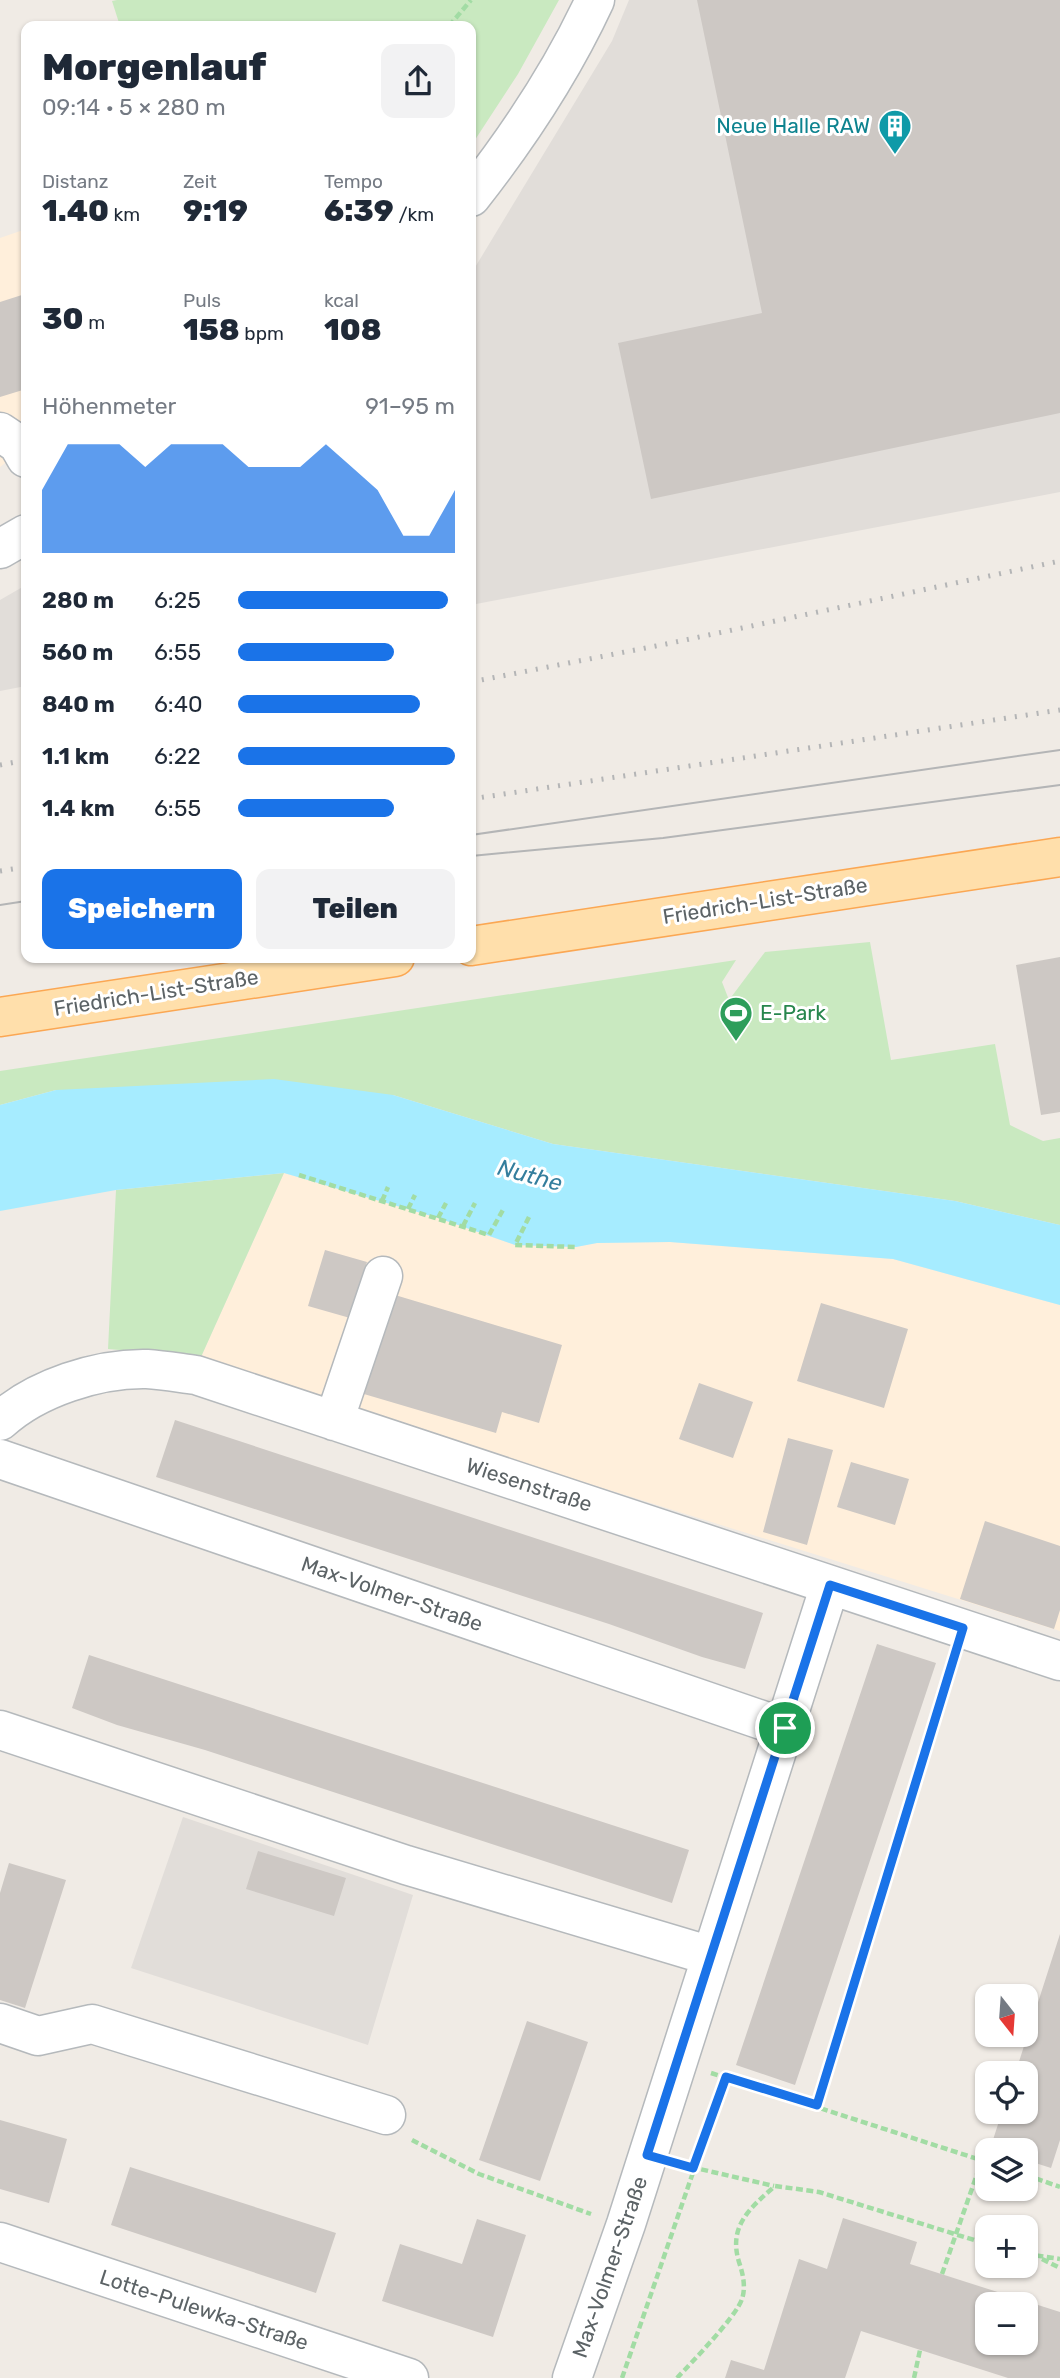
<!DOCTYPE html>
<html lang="de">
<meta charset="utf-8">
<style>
:root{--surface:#fff;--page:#f2f2f3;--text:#1f2937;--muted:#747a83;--accent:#1a73e8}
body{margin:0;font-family:Rubik,sans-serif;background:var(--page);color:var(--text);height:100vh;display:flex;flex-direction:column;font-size:26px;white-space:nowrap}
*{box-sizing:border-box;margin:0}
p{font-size:23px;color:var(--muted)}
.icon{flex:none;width:38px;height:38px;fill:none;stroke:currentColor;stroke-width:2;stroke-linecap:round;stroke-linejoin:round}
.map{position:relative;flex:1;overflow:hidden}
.details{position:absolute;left:21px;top:21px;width:455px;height:942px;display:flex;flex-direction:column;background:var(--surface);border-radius:14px;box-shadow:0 2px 5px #0004}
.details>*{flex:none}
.needle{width:46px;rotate:163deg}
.tools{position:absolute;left:975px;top:1984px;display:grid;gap:14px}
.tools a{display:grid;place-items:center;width:63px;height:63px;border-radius:14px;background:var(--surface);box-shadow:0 2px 5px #0004;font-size:35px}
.pin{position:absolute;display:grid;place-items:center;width:60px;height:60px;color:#fff;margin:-30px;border:4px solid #fff;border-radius:50%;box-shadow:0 2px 7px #0007}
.round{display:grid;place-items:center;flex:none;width:74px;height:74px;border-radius:14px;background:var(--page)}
.overview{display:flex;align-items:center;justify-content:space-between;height:119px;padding:0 21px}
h1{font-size:38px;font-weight:800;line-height:52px}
.stats{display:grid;grid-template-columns:repeat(3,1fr);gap:10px;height:119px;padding:7px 21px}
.stats div{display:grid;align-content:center}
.stats b{font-size:30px;font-weight:800}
.stats small{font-size:19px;font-weight:400}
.stats p{font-size:19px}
.chart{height:196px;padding:14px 21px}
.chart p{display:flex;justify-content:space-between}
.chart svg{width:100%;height:126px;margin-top:7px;fill:var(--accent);opacity:.7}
.cta{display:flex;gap:14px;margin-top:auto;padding:14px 21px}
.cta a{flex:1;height:80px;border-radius:14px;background:var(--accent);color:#fff;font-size:28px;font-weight:800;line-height:80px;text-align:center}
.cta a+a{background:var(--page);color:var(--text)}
ul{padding:0 21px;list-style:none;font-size:23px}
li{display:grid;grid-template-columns:112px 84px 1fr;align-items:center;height:52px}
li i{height:18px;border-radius:9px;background:var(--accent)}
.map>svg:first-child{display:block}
</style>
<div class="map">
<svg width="1060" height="2378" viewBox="0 0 1060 2378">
<rect width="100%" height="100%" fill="#f0ebe5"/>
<path fill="#ffefdb" d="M26 229V447L0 467V238Z
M284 1173 438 1218 515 1245 576 1247 597 1243 670 1242 893 1259 1060 1305V1631L529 1465 201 1357Z"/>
<path fill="#e1ddd9" d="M629 0H1060V492L471 605V274L612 41Z
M26 585V686L0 691V600Z
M183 1817 413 1895 368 2045 131 1968Z"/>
<path fill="#c9e9c0" d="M117 0H559L518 74 471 146V26H120L112 1Z
M870 942 891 1060 995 1044 1010 1125 1043 1141 1060 1138V1225L955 1201 553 1144 393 1095 56 1090 0 1105V1071L736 960 722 982 729 1000 765 952Z
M284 1173 201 1357 108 1349 116 1190Z"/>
<path fill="#a6ecff" d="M274 1079 393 1095 553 1144 955 1201 1060 1225V1305L893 1259 670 1242 597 1243 576 1247 515 1245 438 1218 284 1173 116 1190 0 1211V1105L56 1090Z"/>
<path fill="#cdc8c4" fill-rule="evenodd" d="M697 0H1060V413L651 499 618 343 762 313Z
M25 294 26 389 0 397V302Z
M1060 957V1112L1041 1115 1016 965Z
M325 1250 367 1262 350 1318 308 1306Z
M385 1292 562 1345 539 1423 502 1412 496 1433 347 1389Z
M821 1303 908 1329 884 1408 797 1381Z
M699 1383 753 1402 733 1458 679 1439Z
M175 1420 763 1613 745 1669 702 1657 609 1624 156 1477Z
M788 1438 833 1450 807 1545 763 1532Z
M851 1462 909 1479 895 1525 837 1507Z
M985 1521 1060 1546V1610L1054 1629 960 1599Z
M877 1644 936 1663 795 2085 736 2065Z
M89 1655 689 1850 672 1903 205 1750 117 1725 72 1708Z
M258 1851 346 1878 334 1916 246 1889Z
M9 1863 66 1880 25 2008 0 2000V1893Z
M1060 1934V2140L1051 2168 1026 2160V2151L990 2149 1002 2112H1026V2074H1015Z
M527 2021 588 2042 540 2181 479 2160Z
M0 2120 67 2139 49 2203 0 2189Z
M130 2167 336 2233 316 2293 111 2225Z
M843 2218 917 2242 910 2264 1060 2312V2378H1008L861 2331 845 2378H725L731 2360 764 2370 799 2259 827 2269ZM987 2305H1026V2343H987Z
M477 2219 526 2235 493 2337 382 2301 400 2244 462 2264Z"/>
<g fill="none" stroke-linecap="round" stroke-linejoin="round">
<defs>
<path id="minor" d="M471 197C519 136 562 71 595 0
M0 432 18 444 26 458
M0 549 26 534
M0 1421C36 1388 98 1368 147 1369 163 1370 180 1373 196 1375L1060 1661
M334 1421 383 1276
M0 1459 785 1728
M0 1730 406 1865 711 1956
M0 2023 38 2036 92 2024 386 2115
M0 2242 409 2378
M572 2378 626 2224 830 1585"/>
<path id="major" d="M471 946 1060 857
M0 1017 395 957"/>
</defs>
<use href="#minor" stroke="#b5b9bc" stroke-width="41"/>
<use href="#major" stroke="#fba753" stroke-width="41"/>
<path stroke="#a2dca4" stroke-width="4.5" stroke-dasharray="7 3.5" stroke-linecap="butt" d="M449 26 471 0
M299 1175 489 1235 504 1208
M382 1201 388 1187
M408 1209 415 1195
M529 1217 515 1245 576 1247
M438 1218 446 1203
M463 1226 475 1203
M711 2073 987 2162
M817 2105 952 1664
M412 2140 479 2174 591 2214
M691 2167 774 2186
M1026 2175 1060 2187
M1026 2254 1060 2259
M1042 2259 1060 2268
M942 2274 982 2160
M622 2378 726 2077
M677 2378C691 2363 736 2317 742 2299 746 2287 743 2274 739 2262 728 2226 750 2208 775 2186L819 2192 987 2244
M914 2378 920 2350"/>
<use href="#minor" stroke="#fff" stroke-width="38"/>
<use href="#major" stroke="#ffdfab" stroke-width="38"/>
<path stroke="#b4b5b6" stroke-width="2" d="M471 835 1060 750
M471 856 663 838 1060 785
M0 905 26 901"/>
<path stroke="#b4b5b6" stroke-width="5" stroke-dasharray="2 9" stroke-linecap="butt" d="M471 682 666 644 1060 561
M0 765 26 760
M471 799 1060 710
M0 871 26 867"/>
</g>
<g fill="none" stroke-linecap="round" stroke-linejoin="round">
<defs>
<path id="route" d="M830 1585 963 1628 817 2105 726 2077 693 2168 647 2155Z"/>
</defs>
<use href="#route" stroke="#fff" stroke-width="14"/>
<use href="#route" stroke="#1a73e8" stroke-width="9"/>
</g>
<defs>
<symbol id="building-pin" viewBox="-11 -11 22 30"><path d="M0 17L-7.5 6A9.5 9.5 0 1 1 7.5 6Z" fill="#0f9aa8" stroke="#fff"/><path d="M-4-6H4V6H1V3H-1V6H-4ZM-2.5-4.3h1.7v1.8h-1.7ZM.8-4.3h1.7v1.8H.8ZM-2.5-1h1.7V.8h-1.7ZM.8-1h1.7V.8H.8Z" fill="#fff"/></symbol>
<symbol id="stadium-pin" viewBox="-11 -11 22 30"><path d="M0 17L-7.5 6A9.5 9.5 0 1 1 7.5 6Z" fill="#2e9e5b" stroke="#fff"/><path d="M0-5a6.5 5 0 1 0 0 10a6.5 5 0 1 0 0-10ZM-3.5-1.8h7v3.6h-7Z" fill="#fff"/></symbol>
</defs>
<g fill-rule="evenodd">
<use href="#building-pin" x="876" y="107" width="38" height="52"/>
<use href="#stadium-pin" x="717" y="994" width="38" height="52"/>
</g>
<g text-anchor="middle" stroke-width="6" stroke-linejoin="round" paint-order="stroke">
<g font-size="21" fill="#0d838f" stroke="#fff" text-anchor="end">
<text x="870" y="133">Neue Halle RAW</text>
</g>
<g font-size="21" fill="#5c6366" stroke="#fff">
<text transform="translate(765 901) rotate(-9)" y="7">Friedrich-List-Straße</text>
<text transform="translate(156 993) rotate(-9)" y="7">Friedrich-List-Straße</text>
<text transform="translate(529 1485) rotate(18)" y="7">Wiesenstraße</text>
<text transform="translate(392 1594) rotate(19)" y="7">Max-Volmer-Straße</text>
<text transform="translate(610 2267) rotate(-71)" y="7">Max-Volmer-Straße</text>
<text transform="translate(204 2310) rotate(18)" y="7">Lotte-Pulewka-Straße</text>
</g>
<g font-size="21" fill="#27864d" stroke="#fff" text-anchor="start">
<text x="760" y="1020">E-Park</text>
</g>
<g font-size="23" font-style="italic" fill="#347e9d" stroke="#fff">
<text transform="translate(530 1175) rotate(15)" y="8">Nuthe</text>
</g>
</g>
</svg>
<div class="tools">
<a><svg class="needle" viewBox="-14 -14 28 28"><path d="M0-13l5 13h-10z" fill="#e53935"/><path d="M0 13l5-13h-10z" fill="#747a83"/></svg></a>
<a><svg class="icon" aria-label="locate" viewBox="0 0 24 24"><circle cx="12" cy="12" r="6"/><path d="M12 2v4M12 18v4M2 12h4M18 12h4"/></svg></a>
<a><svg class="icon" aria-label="layers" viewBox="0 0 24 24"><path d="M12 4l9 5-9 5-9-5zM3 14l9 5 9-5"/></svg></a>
<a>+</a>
<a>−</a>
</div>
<div class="pin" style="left:785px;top:1728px;background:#1e9e55"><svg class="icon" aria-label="arrive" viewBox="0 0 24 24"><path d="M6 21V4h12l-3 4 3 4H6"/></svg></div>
<section class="details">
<div class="overview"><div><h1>Morgenlauf</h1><p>09:14 · 5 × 280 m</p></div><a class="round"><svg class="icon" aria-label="share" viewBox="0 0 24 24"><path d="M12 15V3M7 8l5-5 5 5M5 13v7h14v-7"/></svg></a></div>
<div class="stats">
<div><p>Distanz</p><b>1.40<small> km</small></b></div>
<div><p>Zeit</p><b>9:19</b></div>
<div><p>Tempo</p><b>6:39<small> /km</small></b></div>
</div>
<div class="stats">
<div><b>30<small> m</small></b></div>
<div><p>Puls</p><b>158<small> bpm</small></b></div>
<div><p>kcal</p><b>108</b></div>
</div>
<div class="chart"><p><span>Höhenmeter</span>91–95 m</p>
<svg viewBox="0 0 160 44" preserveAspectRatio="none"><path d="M0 44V22L10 6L20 6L30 6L40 14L50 6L60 6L70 6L80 14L90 14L100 14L110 6L120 14L130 22L140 38L150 38L160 22V44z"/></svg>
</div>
<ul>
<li><b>280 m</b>6:25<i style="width:97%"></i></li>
<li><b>560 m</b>6:55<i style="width:72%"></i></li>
<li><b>840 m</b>6:40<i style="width:84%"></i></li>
<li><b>1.1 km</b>6:22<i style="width:100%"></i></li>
<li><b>1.4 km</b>6:55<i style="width:72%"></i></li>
</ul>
<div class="cta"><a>Speichern</a><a>Teilen</a></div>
</section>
</div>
